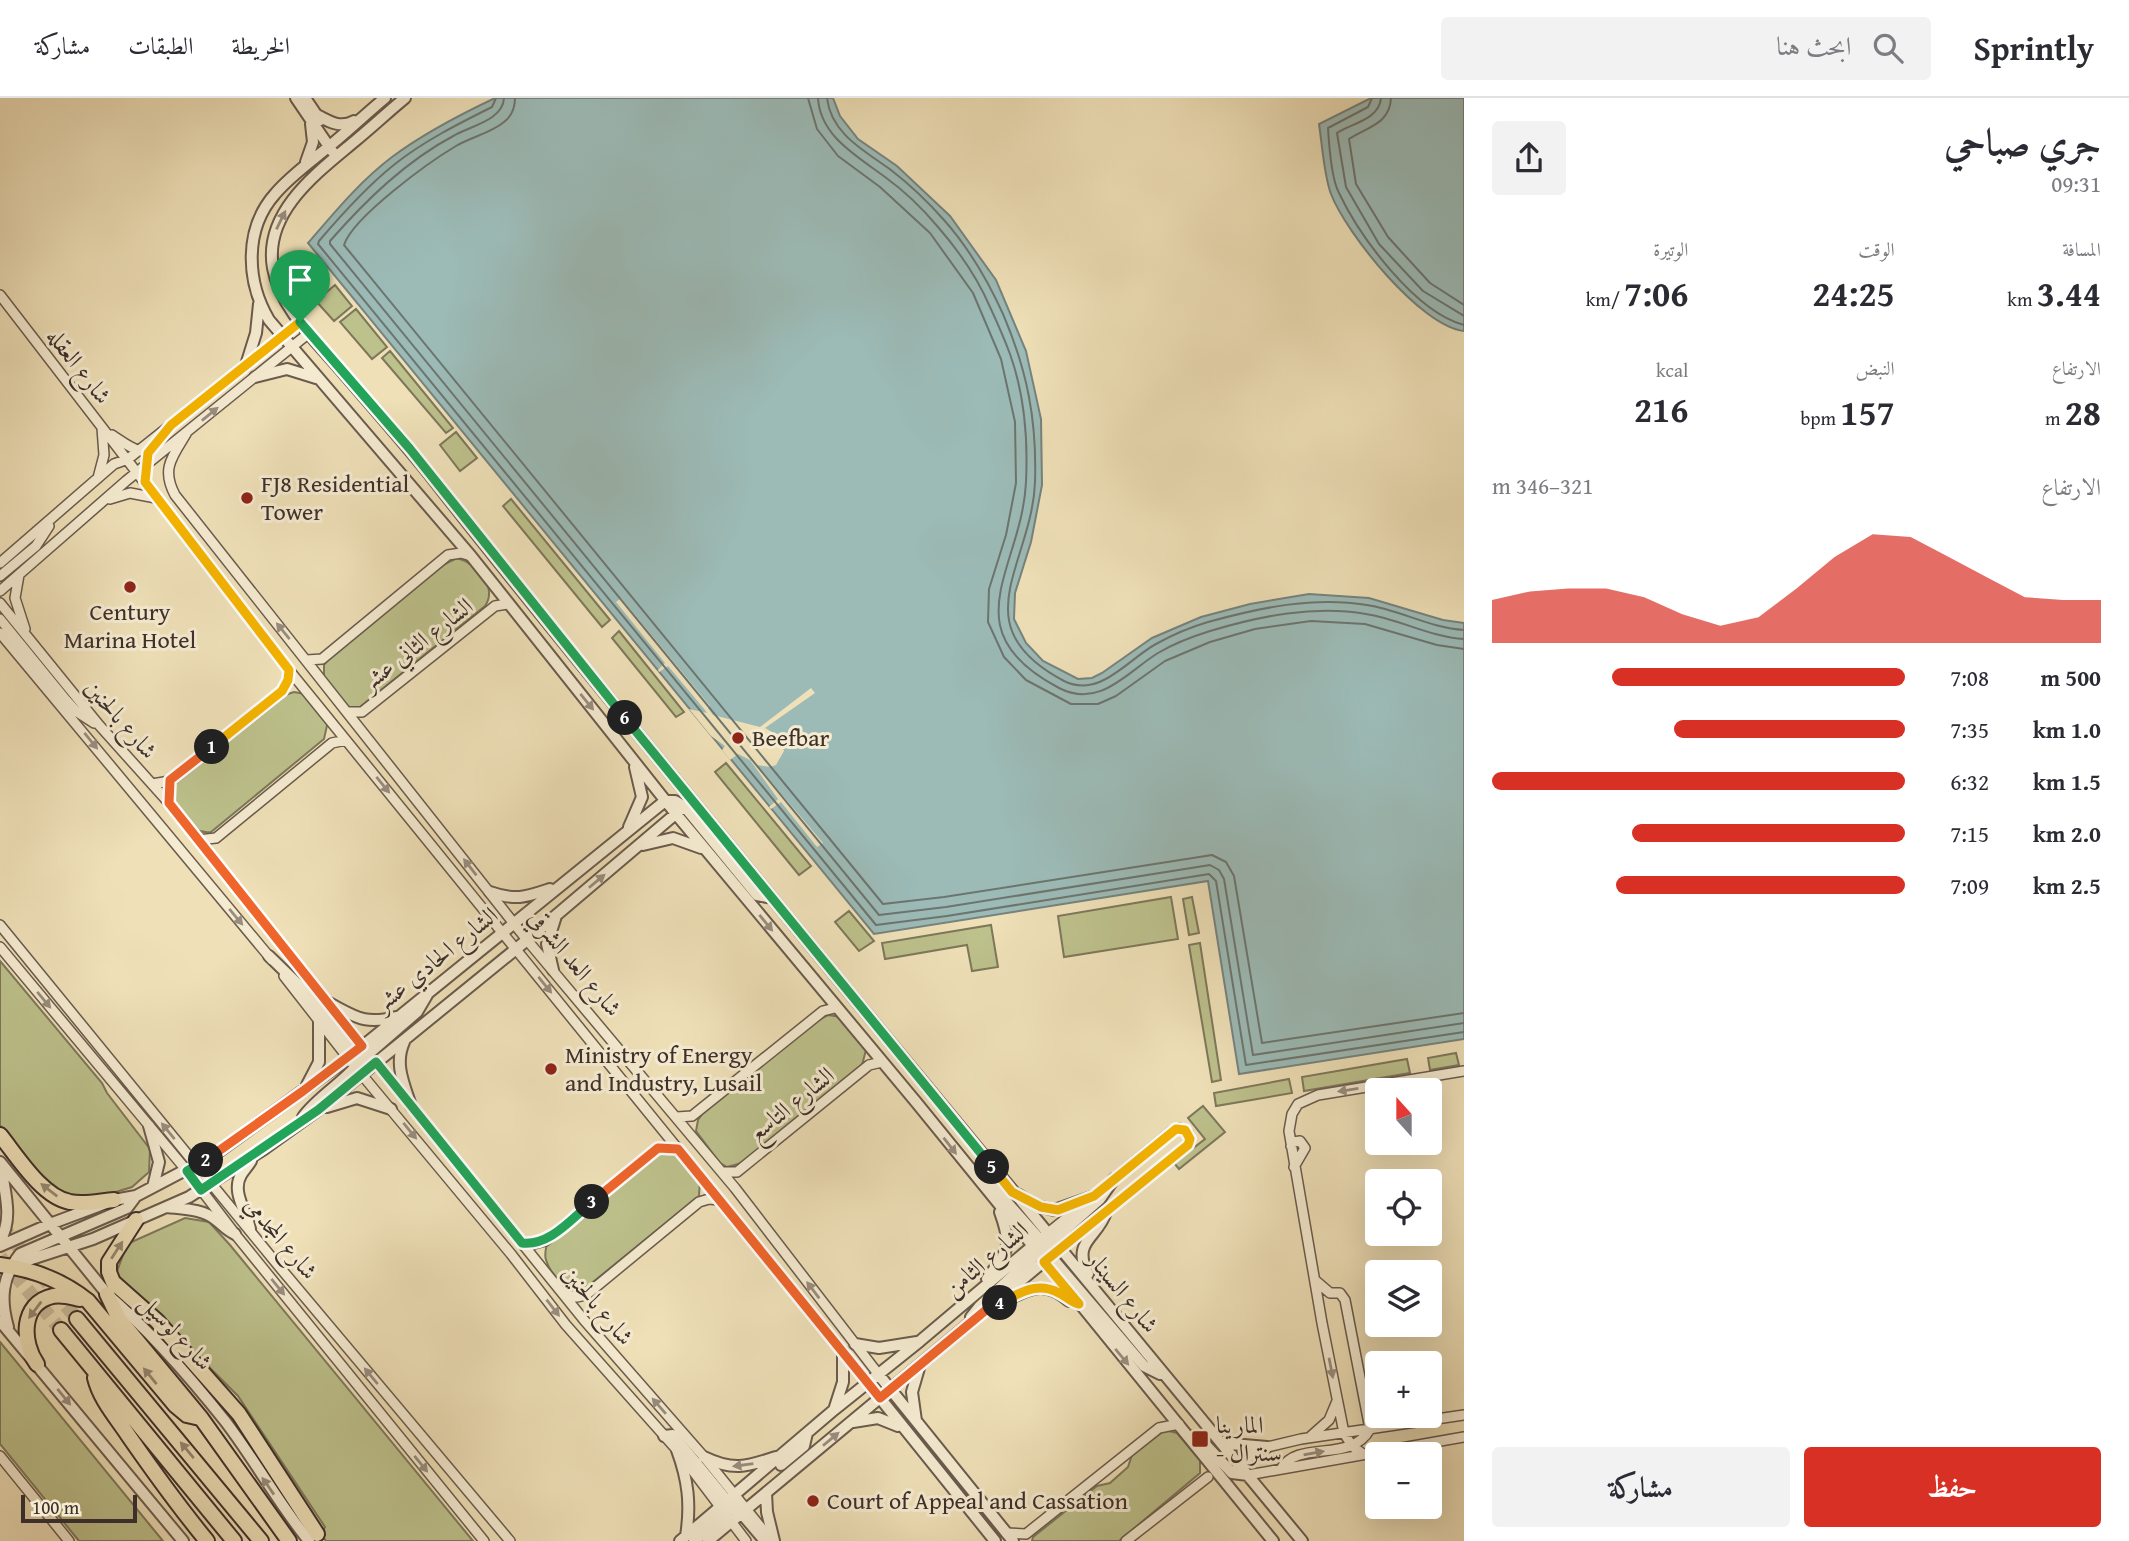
<!DOCTYPE html>
<html lang="ar">
<meta charset="utf-8">
<style>
:root{--surface:#fff;--page:#f2f2f3;--text:#2b2b33;--muted:#7c7c81;--line:#e1e1e2;--accent:#d93025}
body{margin:0;font-family:"Gentium Book Plus",Amiri,serif;background:var(--page);color:var(--text);direction:rtl;height:100vh;display:flex;flex-direction:column;font-size:26px;white-space:nowrap}
*{box-sizing:border-box;margin:0}
p{font-size:23px;color:var(--muted)}
.icon{flex:none;width:38px;height:38px;fill:none;stroke:currentColor;stroke-width:2;stroke-linecap:round;stroke-linejoin:round}
.map{position:relative;flex:1;overflow:hidden;direction:ltr}
.panel{display:flex;flex-direction:column;background:var(--surface);width:665px}
.panel>*{flex:none}
.needle{width:46px;rotate:339deg}
.tools{position:absolute;left:1365px;top:980px;display:grid;gap:14px}
.tools a{display:grid;place-items:center;width:77px;height:77px;border-radius:7px;background:var(--surface);box-shadow:0 7px 28px #0002;font-size:35px}
.scale{position:absolute;left:21px;bottom:18px;width:116px;box-sizing:border-box;padding-left:7px;border:4px solid #3d2f2a;border-top:0;font-size:19px;line-height:24px;white-space:nowrap;color:#3d2f2a;-webkit-text-stroke:5px #f5ebd1;paint-order:stroke}
.pin{position:absolute;display:grid;place-items:center;width:60px;height:60px;color:#fff;margin:-72px -30px;border-radius:50% 50% 50% 0;rotate:-45deg;box-shadow:0 0 7px #0007}
.pin .icon{rotate:45deg}
.km{position:absolute;width:35px;height:35px;margin:-18px;border-radius:50%;background:#222;color:#fff;font-size:19px;line-height:35px;text-align:center}
.round{display:grid;place-items:center;flex:none;width:74px;height:74px;border-radius:7px;background:var(--page)}
.summary{display:flex;align-items:center;justify-content:space-between;height:119px;padding:0 28px}
h1{font-size:38px;font-weight:700;line-height:52px}
.metrics{display:grid;grid-template-columns:repeat(3,1fr);gap:10px;height:119px;padding:7px 28px}
.metrics div{display:grid;align-content:center}
.metrics b{font-size:35px;font-weight:700}
.metrics small{font-size:19px;font-weight:400}
.metrics p{font-size:19px}
.chart{height:196px;padding:14px 28px}
.chart p{display:flex;justify-content:space-between}
.chart svg{width:100%;height:126px;margin-top:7px;fill:var(--accent);opacity:.7}
.action{display:flex;gap:14px;margin-top:auto;padding:14px 28px}
.action a{flex:1;height:80px;border-radius:7px;background:var(--accent);color:#fff;font-size:28px;font-weight:700;line-height:80px;text-align:center}
.action a+a{background:var(--page);color:var(--text)}
ul{padding:0 28px;list-style:none;font-size:23px}
li{display:grid;grid-template-columns:112px 84px 1fr;align-items:center;height:52px}
li i{height:18px;border-radius:9px;background:var(--accent)}
header{display:flex;align-items:center;gap:42px;box-sizing:border-box;height:98px;padding:0 35px;background:var(--surface);border-bottom:2px solid var(--line)}
header strong{font-size:33px}
nav{display:flex;gap:38px;margin-inline-start:auto;font-size:24px}
.search{width:490px;height:63px;background:var(--page);display:flex;align-items:center;gap:18px;box-sizing:border-box;padding:0 24px;border-radius:7px;color:var(--muted);font-size:26px}
main{display:flex;flex:1;min-height:0}
.map>svg:first-child{display:block}
</style>
<header>
<strong>Sprintly</strong>
<div class="search"><svg class="icon" aria-label="search" viewBox="0 0 24 24"><circle cx="10" cy="10" r="6"/><path d="M15 15l6 6"/></svg>ابحث هنا</div>
<nav><a>الخريطة</a><a>الطبقات</a><a>مشاركة</a></nav>
</header>
<main>
<section class="panel">
<div class="summary"><div><h1>جري صباحي</h1><p>09:31</p></div><a class="round"><svg class="icon" aria-label="share" viewBox="0 0 24 24"><path d="M12 15V3M7 8l5-5 5 5M5 13v7h14v-7"/></svg></a></div>
<div class="metrics">
<div><p>المسافة</p><b>3.44<small> km</small></b></div>
<div><p>الوقت</p><b>24:25</b></div>
<div><p>الوتيرة</p><b>7:06<small> /km</small></b></div>
</div>
<div class="metrics">
<div><p>الارتفاع</p><b>28<small> m</small></b></div>
<div><p>النبض</p><b>157<small> bpm</small></b></div>
<div><p>kcal</p><b>216</b></div>
</div>
<div class="chart"><p><span>الارتفاع</span>321–346 m</p>
<svg viewBox="0 0 160 44" preserveAspectRatio="none"><path d="M0 44V29L10 26L20 25L30 25L40 28L50 34L60 38L70 35L80 25L90 14L100 6L110 7L120 14L130 21L140 28L150 29L160 29V44z"/></svg>
</div>
<ul>
<li><b>500 m</b>7:08<i style="width:71%"></i></li>
<li><b>1.0 km</b>7:35<i style="width:56%"></i></li>
<li><b>1.5 km</b>6:32<i style="width:100%"></i></li>
<li><b>2.0 km</b>7:15<i style="width:66%"></i></li>
<li><b>2.5 km</b>7:09<i style="width:70%"></i></li>
</ul>
<div class="action"><a>حفظ</a><a>مشاركة</a></div>
</section>
<div class="map">
<svg width="1464" height="1443" viewBox="0 0 1464 1443">
<rect width="100%" height="100%" fill="#efe0b8"/>
<filter id="stains"><feTurbulence type="fractalNoise" baseFrequency=".00286" numOctaves="4"/><feColorMatrix values="0 0 0 0 .2 0 0 0 0 .09 0 0 0 0 .02 0 0 0 .5 -.17"/></filter>
<radialGradient id="worn" r=".72"><stop offset=".6" stop-color="#630" stop-opacity="0"/><stop offset="1" stop-color="#630" stop-opacity=".3"/></radialGradient>
<path fill="#bdc18c" stroke="#7d785b" stroke-width="2" d="M335 187 352 208 334 223 316 203Z
M356 211 387 249 372 261 340 224Z
M390 253 453 330 446 335 382 260Z
M456 334 477 360 460 373 440 347Z
M511 401 610 522 602 529 503 408Z
M457 460C476 465 498 489 485 508L360 609 351 610 344 605 324 581V567L332 557 443 467Z
M619 533 684 614 676 619 612 540Z
M294 594 305 596 328 623 324 641 211 734C188 737 165 709 175 686L288 596Z
M726 665 811 768 799 777 715 674Z
M1171 799 1178 841 1064 859 1058 818Z
M1192 799 1199 835 1189 837 1183 801Z
M849 813 874 843 859 853 835 824Z
M991 827 998 869 972 873 967 847 885 861 882 845Z
M1200 845 1221 982 1212 984 1189 847Z
M0 863 102 985 107 995 150 1051 149 1074 132 1089 106 1097 72 1101 46 1085 0 1027Z
M828 917 841 919 866 952 862 967 742 1065 727 1069 720 1065 696 1033 698 1022 703 1015 815 924Z
M1456 955 1459 967 1430 972 1428 960Z
M1407 961 1410 975 1304 993 1302 979Z
M1289 981 1292 995 1216 1008 1214 995Z
M1203 1008 1225 1034 1179 1071 1174 1065 1205 1041 1188 1020Z
M675 1052 700 1081 699 1098 588 1188C571 1198 551 1178 546 1162 544 1156 546 1151 547 1145L658 1055Z
M185 1120 209 1124 230 1147 473 1443H326L321 1436 325 1429 238 1298 116 1176 127 1146Z
M0 1244 163 1443H79L0 1346Z
M1165 1332 1177 1335 1200 1362V1375L1119 1443H1032L1033 1439 1097 1388 1110 1385 1128 1369 1132 1357Z"/>
<path fill="#9cbbb7" stroke="#76837f" stroke-width="2" d="M495 0H833L840 18 858 41 897 68 950 118 996 182 1026 253 1041 321 1042 387 1031 444 1015 495 1014 521 1026 545 1043 563 1078 581 1092 580 1102 575 1152 540 1201 519 1250 506 1309 496 1369 500 1443 522 1464 525V941L1239 976 1208 783 874 836 308 145C334 115 360 83 392 59 424 35 459 17 495 0Z
M1371 0H1464V233C1420 228 1346 135 1331 96 1324 78 1322 45 1319 26Z"/>
<path fill="#efe0b8" d="M621 500 710 608 708 610 713 617 760 629 811 590 815 595 765 630 779 638 784 653 776 667 770 669 757 667 823 745 817 749 781 704 771 711 769 709 778 701 750 662 738 656 730 662 722 652 725 648 711 638 689 611 707 615 705 612 668 568 659 574 658 572 665 565 616 504Z"/>
<g fill="none" stroke-linecap="round" stroke-linejoin="round">
<path stroke="#6c7570" stroke-width="2" d="M496 0 492 9C458 26 424 43 395 66 367 88 342 116 319 143L318 146 876 827 947 818 1209 776 1216 783 1246 967 1464 934
M504 0C503 22 471 28 455 37 406 63 366 102 330 143V146L879 817 946 809 1210 767 1219 772 1224 781 1253 957 1464 925
M515 0C515 9 512 18 504 24 491 35 471 39 456 48 429 64 353 119 344 147L883 806 944 799 1212 757 1226 764 1234 778 1262 945 1464 915
M808 0 817 31 838 58 880 89 930 135 973 195 1001 261 1015 324 1016 385 1006 437 989 491 988 524 1004 559 1026 582 1071 606H1098L1116 598 1165 563 1210 544 1255 531 1311 523 1365 526 1437 547 1464 551
M818 0C820 38 857 58 885 79 903 92 923 111 938 129 958 152 978 181 990 209 997 224 1004 240 1010 256 1024 295 1028 342 1026 384 1022 471 949 532 1059 590 1100 611 1127 574 1158 555 1173 546 1194 538 1210 533 1260 518 1314 507 1366 516 1399 521 1430 539 1464 541
M827 0C831 36 865 53 891 72 909 86 929 105 944 122 968 149 988 183 1003 216 1027 272 1037 322 1035 384 1032 467 960 528 1064 583 1100 601 1128 561 1156 546 1172 537 1191 529 1208 524 1259 510 1313 498 1367 507 1400 512 1430 530 1464 532
M1372 0 1368 9 1328 30C1329 47 1331 80 1339 95 1360 139 1415 214 1464 227
M1381 0C1379 22 1352 25 1337 35L1346 89 1379 146 1423 193 1464 218
M1391 0C1390 26 1367 29 1349 41L1356 86 1388 139 1430 185 1464 207"/>
<path stroke="#cbbd9c" stroke-width="14" stroke-dasharray="14 7" stroke-linecap="butt" d="M0 1126 77 1221
M0 1159 61 1232"/>
<defs>
<path id="minor" d="M0 197 289 572 868 1285
M186 336C172 359 161 371 175 397L527 842 735 1090 879 1277
M112 337C132 350 138 357 163 352
M98 380 104 357 102 330
M110 401 130 395 156 400
M0 465 114 366 128 361 300 224
M19 477 15 500 25 531
M0 478 36 448 49 428
M0 493 126 383 309 235
M0 505 99 627 169 705 365 951
M0 521 66 602 77 614 94 625
M0 535 272 862
M307 562 322 561 448 457 461 455 471 458
M348 614H362L495 508 507 506
M152 686 170 683 282 593 288 582 289 572
M198 742 216 740 332 645 346 642
M0 827 277 1166 510 1443
M0 849 187 1073 235 1136 484 1443
M284 878 348 960 511 1156 566 1227 677 1352 746 1443
M374 962 584 1222 704 1359 772 1443
M677 1019 692 1018 823 913 835 910
M1291 1048 1293 1044 1300 1043 1305 1050 1294 1069
M723 1074H737L869 967 882 964
M1048 1135 1089 1102
M522 1145 534 1146 545 1143 658 1050 678 1051
M1060 1150 1188 1047 1190 1041 1188 1035 1179 1030 1172 1033 1110 1084
M1316 1183 1330 1195H1340L1345 1202 1370 1331
M563 1196 577 1199 586 1197 699 1104 709 1101 719 1102
M1378 1318 1395 1325
M1311 1338 1329 1322 1337 1303
M1363 1356 1352 1348 1344 1335 1322 1225 1289 1033 1292 1016 1298 1006 1318 997 1464 973
M0 1358 69 1443
M1281 1371C1298 1341 1351 1366 1370 1331
M1235 1372 1255 1354 1267 1349 1301 1341 1464 1317
M1248 1377 1464 1339
M1006 1435 1026 1436 1159 1330 1179 1326
M1126 1443 1208 1379"/>
<path id="tertiary" d="M296 0 332 53
M305 0 320 22
M385 0C367 15 350 31 332 46 313 62 291 77 275 96 244 131 246 183 269 222L471 458 676 716 916 1004 1273 1443
M405 0C388 14 372 29 355 43 318 74 263 114 273 170 280 209 314 241 339 270 370 306 401 341 430 377 524 498 622 616 719 735 912 972 1106 1208 1302 1443
M315 16C328 23 340 31 354 23
M306 64 313 44 311 26
M246 267 256 235 259 206
M255 279 287 271 316 280
M665 703H675L685 709 757 797 772 800
M629 729 642 699 635 669
M643 747 673 740 701 750
M490 794C516 803 526 799 550 791
M269 858 305 893 361 962 376 964
M553 872 547 846 556 818
M329 905C356 919 364 927 396 919
M404 944C394 966 404 986 411 1008
M360 968 365 959 417 914 427 897
M307 987 319 964V923
M327 1009 357 1000 391 1011
M303 1019C319 997 349 981 361 962
M149 1028 159 1064 153 1089
M0 1064 107 1196C150 1233 190 1279 225 1323 255 1362 278 1405 309 1443
M975 1076 988 1083 1044 1146
M1019 1097 1034 1107 1054 1112 1094 1098
M167 1109C184 1111 203 1111 216 1122 223 1127 226 1132 235 1136
M250 1131C247 1114 231 1094 241 1077 244 1072 248 1068 251 1063
M0 1143C14 1120 4 1093 1 1067
M1050 1145 1100 1101 1114 1081
M0 1148 50 1126 114 1102 136 1098 214 1057 348 960 665 703
M1046 1153 1144 1268 1160 1276
M10 1168 93 1141 189 1099 264 1051 318 1012 527 842 692 702
M1088 1176C1071 1143 1098 1140 1106 1114
M987 1181C1008 1152 1013 1150 1000 1114
M1005 1203C1030 1190 1045 1182 1069 1203
M971 1219 979 1209 1042 1151
M0 1223 183 1443
M8 1229C0 1201 2 1179 20 1156L127 1110 136 1098
M855 1246 879 1250 917 1244
M879 1277 1013 1443
M868 1285 995 1443
M835 1309 843 1284V1254
M916 1323 912 1294 919 1270
M853 1324 878 1320 898 1328
M664 1338 673 1337 728 1404 747 1412
M1189 1338 1201 1342 1232 1375 1248 1377
M1221 1345 1267 1349
M677 1352C688 1382 691 1406 686 1438
M704 1359C733 1373 746 1369 776 1359
M781 1367 804 1348 807 1335
M766 1395 767 1414 774 1443
M735 1413 742 1416 765 1443
M680 1443 835 1311 920 1243 1048 1135
M694 1443C710 1430 727 1420 734 1400
M708 1443 1060 1150"/>
<path id="trunk" d="M0 1037C17 1058 42 1099 70 1104 84 1107 100 1103 114 1102
M136 1122 109 1164V1174L113 1184 157 1223 239 1316 317 1436
M0 1167C32 1171 63 1183 88 1203L175 1307 187 1317 200 1320
M107 1196 119 1221 201 1320 289 1443
M77 1221 261 1443
M61 1232 234 1443
M37 1266C22 1245 20 1205 53 1198 62 1196 71 1199 80 1201
M95 1280C100 1301 116 1319 128 1337 153 1373 179 1409 207 1443"/>
</defs>
<use href="#minor" stroke="#6a5b4e" stroke-width="12"/>
<use href="#tertiary" stroke="#6a5b4e" stroke-width="14"/>
<use href="#trunk" stroke="#3d2f2a" stroke-width="18"/>
<use href="#minor" stroke="#f5ebd1" stroke-width="9"/>
<use href="#tertiary" stroke="#f5ebd1" stroke-width="10"/>
<use href="#trunk" stroke="#efe0b8" stroke-width="14"/>
</g>
<defs><path id="oneway-solid" d="M-6-.8H1V-3.2L6.5 0L1 3.2V.8H-6Z" transform="scale(1.75)"/></defs>
<g fill="#998d7e">
<use href="#oneway-solid" transform="translate(281 122) rotate(-64)"/>
<use href="#oneway-solid" transform="translate(210 316) rotate(-39)"/>
<use href="#oneway-solid" transform="translate(283 533) rotate(-129)"/>
<use href="#oneway-solid" transform="translate(587 604) rotate(51)"/>
<use href="#oneway-solid" transform="translate(91 643) rotate(51)"/>
<use href="#oneway-solid" transform="translate(383 687) rotate(51)"/>
<use href="#oneway-solid" transform="translate(470 769) rotate(-128)"/>
<use href="#oneway-solid" transform="translate(597 783) rotate(-40)"/>
<use href="#oneway-solid" transform="translate(236 819) rotate(50)"/>
<use href="#oneway-solid" transform="translate(766 825) rotate(51)"/>
<use href="#oneway-solid" transform="translate(545 887) rotate(51)"/>
<use href="#oneway-solid" transform="translate(44 902) rotate(50)"/>
<use href="#oneway-solid" transform="translate(1348 992) rotate(171)"/>
<use href="#oneway-solid" transform="translate(168 1033) rotate(-129)"/>
<use href="#oneway-solid" transform="translate(410 1033) rotate(51)"/>
<use href="#oneway-solid" transform="translate(950 1048) rotate(52)"/>
<use href="#oneway-solid" transform="translate(278 1189) rotate(51)"/>
<use href="#oneway-solid" transform="translate(813 1192) rotate(-127)"/>
<use href="#oneway-solid" transform="translate(553 1210) rotate(52)"/>
<use href="#oneway-solid" transform="translate(1122 1259) rotate(50)"/>
<use href="#oneway-solid" transform="translate(1331 1270) rotate(79)"/>
<use href="#oneway-solid" transform="translate(371 1278) rotate(-130)"/>
<use href="#oneway-solid" transform="translate(64 1299) rotate(51)"/>
<use href="#oneway-solid" transform="translate(659 1308) rotate(-131)"/>
<use href="#oneway-solid" transform="translate(831 1341) rotate(-40)"/>
<use href="#oneway-solid" transform="translate(1314 1355) rotate(-10)"/>
<use href="#oneway-solid" transform="translate(421 1366) rotate(51)"/>
<use href="#oneway-solid" transform="translate(743 1367) rotate(172)"/>
<use href="#oneway-solid" transform="translate(268 1388) rotate(-125)"/>
</g>
<g fill="#968871">
<use href="#oneway-solid" transform="translate(49 1092) rotate(-142)"/>
<use href="#oneway-solid" transform="translate(117 1152) rotate(-57)"/>
<use href="#oneway-solid" transform="translate(35 1212) rotate(127)"/>
<use href="#oneway-solid" transform="translate(150 1278) rotate(-129)"/>
<use href="#oneway-solid" transform="translate(187 1352) rotate(-130)"/>
</g>
<g fill="none" stroke-linecap="round" stroke-linejoin="round">
<defs>
<path id="split-1" d="M212 649 282 593 288 582 289 572 145 384 148 355 171 327 300 224"/>
<path id="split-2" d="M206 1062 303 993 362 948 169 705 170 682 212 649"/>
<path id="split-3" d="M206 1062 187 1073 201 1092 318 1012 376 964 522 1145C550 1148 571 1121 592 1104"/>
<path id="split-4" d="M592 1104 658 1050 678 1051 880 1300 992 1207 1000 1205"/>
<path id="split-5" d="M992 1069 1012 1094 1041 1109 1058 1112 1094 1098 1176 1031 1185 1032 1190 1041 1188 1047 1044 1164 1079 1206C1070 1204 1066 1198 1059 1195 1037 1183 1020 1195 1000 1205"/>
<path id="split-6" d="M625 620 992 1069"/>
<path id="split-7" d="M300 224 410 351 625 620"/>
</defs>
<use href="#split-1" stroke="#fff" stroke-width="14"/>
<use href="#split-2" stroke="#fff" stroke-width="14"/>
<use href="#split-3" stroke="#fff" stroke-width="14"/>
<use href="#split-4" stroke="#fff" stroke-width="14"/>
<use href="#split-5" stroke="#fff" stroke-width="14"/>
<use href="#split-6" stroke="#fff" stroke-width="14"/>
<use href="#split-7" stroke="#fff" stroke-width="14"/>
<use href="#split-1" stroke="#f5b400" stroke-width="9"/>
<use href="#split-2" stroke="#f0652b" stroke-width="9"/>
<use href="#split-3" stroke="#22a559" stroke-width="9"/>
<use href="#split-4" stroke="#f0652b" stroke-width="9"/>
<use href="#split-5" stroke="#f5b400" stroke-width="9"/>
<use href="#split-6" stroke="#22a559" stroke-width="9"/>
<use href="#split-7" stroke="#22a559" stroke-width="9"/>
</g>
<g fill="#8f2418" stroke="#f5ebd1" stroke-width="2.5">
<circle cx="247" cy="400" r="7"/>
<circle cx="130" cy="489" r="7"/>
<circle cx="738" cy="640" r="7"/>
<circle cx="551" cy="971" r="7"/>
<rect x="1191" y="1332" width="18" height="18" rx="3.5"/>
<circle cx="813" cy="1403" r="7"/>
</g>
<g text-anchor="middle" stroke-width="6" stroke-linejoin="round" paint-order="stroke">
<g font-size="24" fill="#3d2f2a" stroke="#f5ebd1">
<text transform="translate(79 268) rotate(52)" y="8">شارع العقله</text>
<text transform="translate(417 546) rotate(-38)" y="8">الشارع الثاني عشر</text>
<text transform="translate(121 621) rotate(49)" y="8">شارع بالحنين</text>
<text transform="translate(436 861) rotate(-39)" y="8">الشارع الحادي عشر</text>
<text transform="translate(575 865) rotate(50)" y="8">شارع العد الشرقي</text>
<text transform="translate(791 1006) rotate(-39)" y="8">الشارع التاسع</text>
<text transform="translate(281 1140) rotate(50)" y="8">شارع المجدمي</text>
<text transform="translate(986 1161) rotate(-40)" y="8">الشارع الثامن</text>
<text transform="translate(1123 1194) rotate(51)" y="8">شارع السينار</text>
<text transform="translate(598 1207) rotate(50)" y="8">شارع بالحنين</text>
<text transform="translate(176 1234) rotate(47)" y="8">شارع لوسيل</text>
</g>
<g font-size="24" fill="#3d2f2a" stroke="#f5ebd1" text-anchor="start">
<text x="261" y="394">FJ8 Residential<tspan x="261" dy="28">Tower</tspan></text>
<text x="130" y="522" text-anchor="middle">Century<tspan x="130" dy="28">Marina Hotel</tspan></text>
<text x="752" y="648">Beefbar</text>
<text x="565" y="965">Ministry of Energy<tspan x="565" dy="28">and Industry, Lusail</tspan></text>
<text x="1216" y="1335">المارينا<tspan x="1216" dy="28">- سنترال</tspan></text>
<text x="827" y="1411">Court of Appeal and Cassation</text>
</g>
</g>
<rect width="100%" height="100%" filter="url(#stains)"/>
<rect width="100%" height="100%" fill="url(#worn)"/>
</svg>
<div class="tools">
<a><svg class="needle" viewBox="-14 -14 28 28"><path d="M0-13l5 13h-10z" fill="#e53935"/><path d="M0 13l5-13h-10z" fill="#7c7c81"/></svg></a>
<a><svg class="icon" aria-label="locate" viewBox="0 0 24 24"><circle cx="12" cy="12" r="6"/><path d="M12 2v4M12 18v4M2 12h4M18 12h4"/></svg></a>
<a><svg class="icon" aria-label="layers" viewBox="0 0 24 24"><path d="M12 4l9 5-9 5-9-5zM3 14l9 5 9-5"/></svg></a>
<a>+</a>
<a>−</a>
</div>
<div class="scale">100 m</div>
<div class="pin" style="left:300px;top:224px;background:#1e9e55"><svg class="icon" aria-label="arrive" viewBox="0 0 24 24"><path d="M6 21V4h12l-3 4 3 4H6"/></svg></div>
<b class="km" style="left:212px;top:649px">1</b>
<b class="km" style="left:206px;top:1062px">2</b>
<b class="km" style="left:592px;top:1104px">3</b>
<b class="km" style="left:1000px;top:1205px">4</b>
<b class="km" style="left:992px;top:1069px">5</b>
<b class="km" style="left:625px;top:620px">6</b>
</div>
</main>
